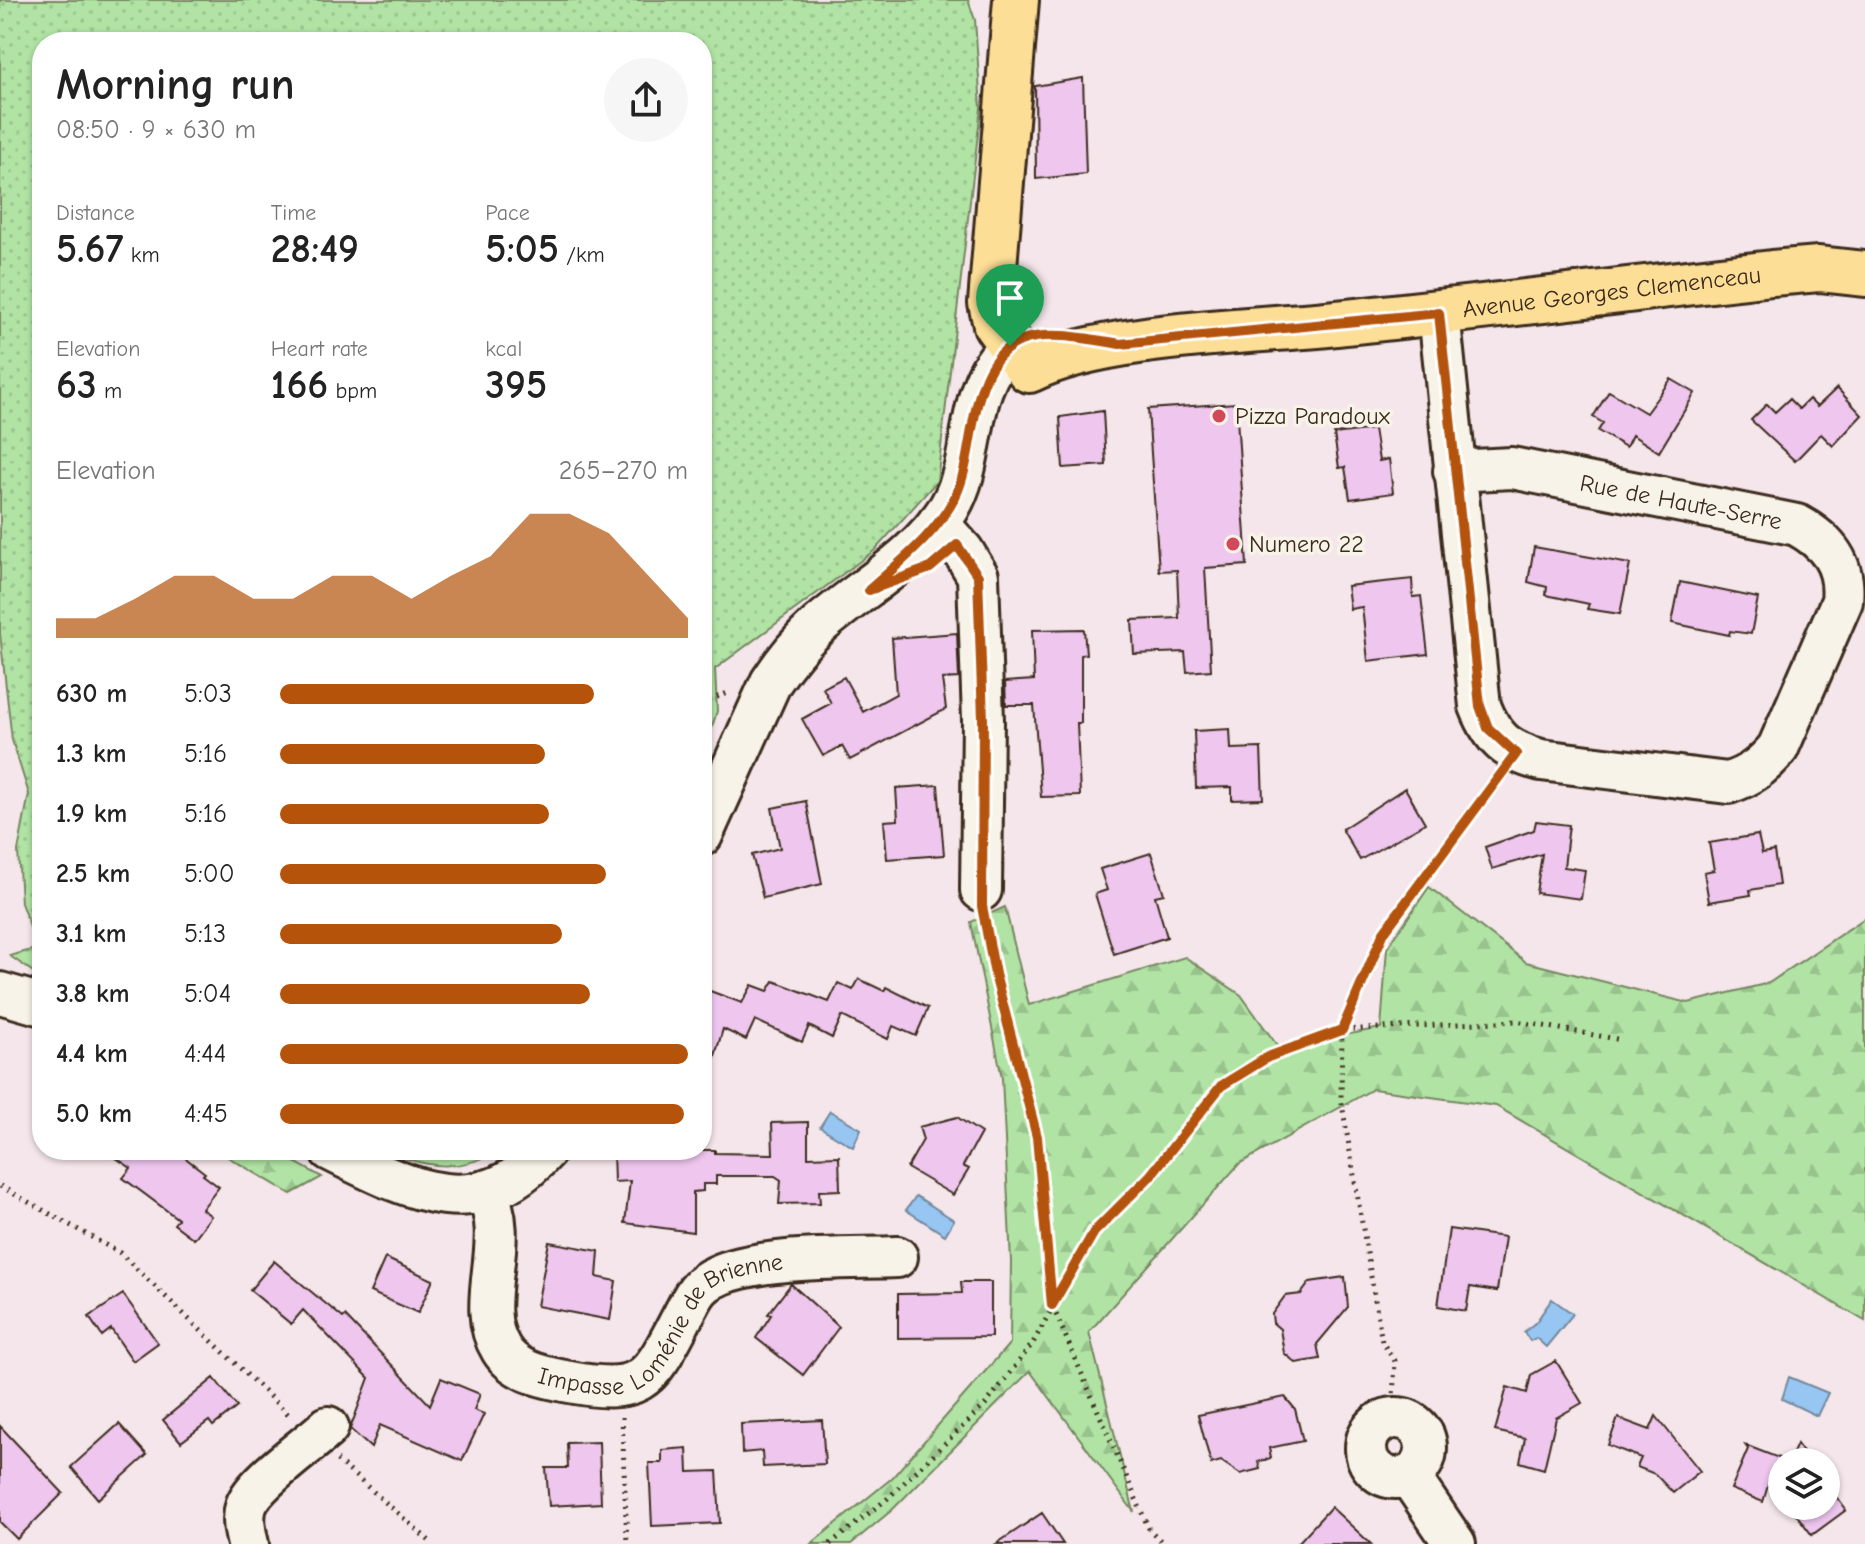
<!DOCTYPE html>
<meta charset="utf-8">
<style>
:root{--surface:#fff;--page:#f6f6f6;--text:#222;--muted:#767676;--accent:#b45309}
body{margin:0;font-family:"Comic Neue",sans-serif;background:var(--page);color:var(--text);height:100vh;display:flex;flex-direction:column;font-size:30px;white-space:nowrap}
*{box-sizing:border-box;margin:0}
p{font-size:26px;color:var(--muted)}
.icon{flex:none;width:44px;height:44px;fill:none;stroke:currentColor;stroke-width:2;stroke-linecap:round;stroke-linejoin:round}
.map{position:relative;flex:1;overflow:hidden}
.drawer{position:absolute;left:32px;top:32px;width:680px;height:1128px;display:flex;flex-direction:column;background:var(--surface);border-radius:32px;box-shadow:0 2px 6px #0004}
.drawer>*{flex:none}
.tools{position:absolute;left:1768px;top:1448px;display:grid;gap:16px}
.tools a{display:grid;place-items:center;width:72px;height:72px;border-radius:50%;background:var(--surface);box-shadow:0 2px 6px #0004;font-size:40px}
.pin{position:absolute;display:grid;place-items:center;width:68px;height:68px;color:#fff;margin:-82px -34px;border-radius:50% 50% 50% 0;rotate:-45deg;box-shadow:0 0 8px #0007}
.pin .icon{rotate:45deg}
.round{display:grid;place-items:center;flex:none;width:84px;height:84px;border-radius:42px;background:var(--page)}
.head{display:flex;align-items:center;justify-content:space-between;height:136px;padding:0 24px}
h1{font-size:44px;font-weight:800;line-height:60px}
.metrics{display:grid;grid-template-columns:repeat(3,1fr);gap:12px;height:136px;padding:8px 24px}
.metrics div{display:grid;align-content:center}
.metrics b{font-size:40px;font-weight:800}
.metrics small{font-size:22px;font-weight:400}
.metrics p{font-size:22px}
.chart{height:224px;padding:16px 24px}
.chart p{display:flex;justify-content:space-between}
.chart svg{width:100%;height:144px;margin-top:8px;fill:var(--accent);opacity:.7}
ul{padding:0 24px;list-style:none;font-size:26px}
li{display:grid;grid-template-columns:128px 96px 1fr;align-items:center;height:60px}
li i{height:20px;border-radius:10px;background:var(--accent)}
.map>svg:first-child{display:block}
</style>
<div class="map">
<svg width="1865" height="1544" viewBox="0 0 1865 1544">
<defs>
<pattern id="grass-dots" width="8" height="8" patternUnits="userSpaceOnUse" patternTransform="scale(2)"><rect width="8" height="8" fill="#b0e3a4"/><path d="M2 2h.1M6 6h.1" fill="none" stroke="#98c38d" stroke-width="1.8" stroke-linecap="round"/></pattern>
<pattern id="forest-firs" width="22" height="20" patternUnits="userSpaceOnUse" patternTransform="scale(2)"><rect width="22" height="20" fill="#b0e3a4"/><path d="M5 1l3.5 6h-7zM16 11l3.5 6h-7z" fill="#98c38d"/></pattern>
</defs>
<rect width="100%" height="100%" fill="#f4e6ea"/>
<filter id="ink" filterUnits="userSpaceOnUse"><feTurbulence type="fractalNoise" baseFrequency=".0125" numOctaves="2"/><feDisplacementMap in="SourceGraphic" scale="16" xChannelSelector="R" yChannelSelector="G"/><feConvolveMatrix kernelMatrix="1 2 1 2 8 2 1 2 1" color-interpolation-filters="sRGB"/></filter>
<g filter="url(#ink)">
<path fill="url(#grass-dots)" stroke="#768661" stroke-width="2" d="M0 0H968L975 20 981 108 937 481 875 550 715 669 717 711 702 759V42H42V948H38L21 903 18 851 29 794 12 740 0 634Z"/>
<path fill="url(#forest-firs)" stroke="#768661" stroke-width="2" d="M1429 887 1526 962 1688 1003 1769 983 1865 918V1321L1496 1106 1373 1089 1239 1164 1089 1332 1134 1512 1030 1371 892 1510 851 1544H811L892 1478 1010 1343 1011 1262 1002 1078 971 922 1005 907 1029 1005 1185 957 1241 995 1279 1048 1381 1028 1387 948Z
M38 948H42V978L10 956Z
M216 1150H273L322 1177 291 1194Z
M383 1150H500C458 1174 424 1167 383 1150Z"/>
<path fill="#97c6f2" stroke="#72889d" stroke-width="2" d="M830 1111 861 1129 853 1147 820 1127Z
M916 1196 954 1220 945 1235 906 1210Z
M1552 1299 1573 1314 1546 1347 1536 1338 1530 1341 1524 1332 1536 1322Z
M1789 1377 1828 1393 1817 1416 1782 1399Z"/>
<path fill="#eec6ee" stroke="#3b2a1e" stroke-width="2" d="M1083 78 1086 174 1036 179 1035 86Z
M1671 379 1695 393 1659 452 1632 435 1626 447 1598 431 1603 423 1593 417 1609 391 1646 413Z
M1837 388 1862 415 1833 446 1821 434 1795 461 1751 420 1767 404 1775 412 1789 399 1799 409 1809 399 1817 407Z
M1236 403 1247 565 1205 568 1211 670 1187 672 1185 652 1134 654 1132 620 1179 618 1177 570 1159 571 1148 409Z
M1103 411 1106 465 1063 468 1060 417Z
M1374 429 1379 461 1389 459 1393 493 1350 499 1345 467 1339 468 1334 434Z
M1534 547 1630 564 1620 614 1587 609 1589 604 1546 595 1547 587 1528 582Z
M1412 579 1413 597 1421 596 1428 654 1368 661 1362 607 1350 609 1347 586Z
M1680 582 1758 598 1751 634 1730 631 1729 635 1672 623Z
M1084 629 1086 654 1081 655V723H1077L1080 796 1041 797 1034 705H1006L1005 682 1034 680 1032 630Z
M957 633 959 678 942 679 946 709 850 760 842 746 823 756 802 719 831 703 823 688 844 677 863 712 896 694 892 638Z
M1230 729 1231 749 1261 748 1263 799 1232 800V787L1196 788 1194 731Z
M938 785 944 855 887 859 884 821 898 820 896 788Z
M1405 788 1425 823 1360 860 1342 829Z
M806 801 822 884 763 898 752 855 780 848 772 808Z
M1536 821 1569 825 1564 867 1585 870 1581 899 1536 893 1542 854 1492 869 1485 847 1534 830Z
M1758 835 1762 853 1774 851 1779 885 1750 890 1751 895 1709 902 1704 872 1714 870 1709 843Z
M1151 853 1164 894 1155 896 1167 937 1114 954 1095 894 1107 890 1100 869Z
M859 979 884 991 886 987 928 1008 916 1036 893 1026 888 1039 842 1016 832 1038 809 1026 802 1042 755 1020 746 1040 723 1029 708 1079 702 1078V988L742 1003 752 985 768 991 774 981 829 1002 838 983 853 990Z
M957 1117 981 1133 963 1166 969 1169 953 1195 907 1168 923 1140 919 1127Z
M808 1122V1157L839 1156 840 1190 819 1191 820 1203 779 1204 781 1180 775 1176H716V1184H703V1191L693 1192V1232L625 1223 630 1181 614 1182 613 1150H715V1153L773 1154 772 1123Z
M104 1150H175L205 1173 203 1175 219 1187 202 1209 211 1216 194 1239 174 1224 178 1219 123 1178 131 1168Z
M1449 1229 1505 1237 1497 1291 1470 1287 1466 1311 1438 1306Z
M549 1242 599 1251 597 1277 616 1281 610 1320 537 1306Z
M385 1258 433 1280 418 1313 370 1292Z
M274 1261 343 1318 345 1316 430 1405 441 1378 480 1394 474 1410 484 1414 462 1461 380 1425 371 1448 350 1429 369 1378 303 1310 291 1324 250 1290Z
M1345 1277 1348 1307 1317 1344 1320 1359 1296 1363 1284 1353 1280 1329 1273 1323 1272 1314 1285 1296 1301 1294 1310 1282Z
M961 1282H991V1337L898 1338V1294L962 1293Z
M791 1284 839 1327 803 1375 756 1338 771 1315 768 1314Z
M123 1294 158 1343 133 1361 111 1329 102 1336 89 1317Z
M1556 1361 1582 1403 1556 1418 1544 1469 1520 1462 1525 1438 1495 1431 1507 1387 1527 1393 1531 1375Z
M214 1378 237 1407 213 1426 209 1421 181 1442 163 1420Z
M1285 1397 1295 1409 1303 1441 1269 1448 1271 1458 1258 1462 1260 1469 1240 1474 1221 1461 1211 1464 1198 1415Z
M1656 1416 1700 1471 1673 1493 1655 1474 1637 1467 1641 1458 1608 1445 1618 1418 1650 1430Z
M822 1420 825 1464 763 1467 762 1451 742 1453 741 1424Z
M119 1424 147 1455 98 1499 71 1467Z
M0 1426 63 1493 17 1539 0 1522Z
M599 1442 601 1503 549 1506 546 1468H568L567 1443Z
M1797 1444 1810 1462H1782V1495L1770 1479 1763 1502 1731 1489 1748 1449 1745 1445 1789 1462Z
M687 1448 688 1472 717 1471 720 1523 652 1526 649 1463H662V1450Z
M1826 1483 1846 1510 1812 1535 1790 1506H1826Z
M1331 1507 1371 1544H1297Z
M1042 1513 1063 1544H996Z"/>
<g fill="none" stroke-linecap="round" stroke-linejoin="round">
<defs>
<g id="minor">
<path d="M1439 313 1480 706C1493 739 1506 751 1541 760L1728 783C1750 776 1763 766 1778 748L1842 601C1846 564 1828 542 1797 525L1512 468 1454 471"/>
<path d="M938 523 963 551 978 576 983 720 981 890"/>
<path d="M702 835 771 682C785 661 799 643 818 626 862 587 916 560 949 508 980 456 962 390 1010 346"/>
<path d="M0 993 42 1005"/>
<path d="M330 1150C406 1188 478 1228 546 1150"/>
<path id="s1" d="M485 1191C514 1239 472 1302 501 1349 514 1371 541 1376 564 1381 647 1397 649 1380 686 1310 695 1293 699 1284 717 1276 760 1256 847 1259 897 1257"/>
<circle cx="1396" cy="1448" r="30"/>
<path d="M1409 1476 1455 1544"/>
<path d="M248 1544C245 1532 242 1519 246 1506 254 1482 308 1446 328 1427"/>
</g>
<g id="major">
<path id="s2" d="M1016 0 991 303 996 325 1029 370C1102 334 1243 332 1327 324 1475 309 1624 290 1772 273L1819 269 1865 274"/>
</g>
</defs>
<use href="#minor" stroke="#3b2a1e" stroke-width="46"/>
<use href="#major" stroke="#3b2a1e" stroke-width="50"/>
<path stroke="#3b2a1e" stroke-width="5" stroke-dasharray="2 6" stroke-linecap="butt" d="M702 703 728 693
M985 922 1037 1137 1052 1305 1149 1529 1164 1544
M0 1186 120 1253 289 1415
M622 1417 627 1544
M1392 1417 1395 1361 1382 1342 1341 1098 1342 1030 1384 932 1497 780
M337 1460 433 1544
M830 1544 887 1499 986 1404 1033 1343 1094 1232 1150 1176 1221 1086 1268 1057 1342 1030 1516 1021 1622 1040"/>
<use href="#minor" stroke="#f7f3e8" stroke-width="40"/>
<use href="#major" stroke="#fcde96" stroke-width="44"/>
</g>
</g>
<g fill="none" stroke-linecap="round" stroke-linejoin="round" filter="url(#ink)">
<defs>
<path id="route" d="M1439 313 1480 706 1488 728 1516 754 1384 932 1342 1030 1268 1057 1221 1086 1150 1176 1094 1232 1052 1305 1037 1137 995 974 982 906 983 720 978 576 957 545 930 568 869 590C900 562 937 534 956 495 966 473 968 448 973 424 991 324 1033 329 1120 344Z"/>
</defs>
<use href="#route" stroke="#fff" stroke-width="16"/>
<use href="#route" stroke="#b45309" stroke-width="10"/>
</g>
<g fill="#d1495b" stroke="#f7f3e8" stroke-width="3">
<circle cx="1219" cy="416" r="8"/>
<circle cx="1233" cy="544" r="8"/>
</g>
<g text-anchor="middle" stroke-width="7" stroke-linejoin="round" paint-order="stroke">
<g font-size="24" fill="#3b2a1e" stroke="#f7f3e8">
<text dy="8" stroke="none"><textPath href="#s2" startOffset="972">Avenue Georges Clemenceau</textPath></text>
<text transform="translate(1681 502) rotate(11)" y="8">Rue de Haute-Serre</text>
<text dy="8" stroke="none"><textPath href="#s1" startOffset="360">Impasse Loménie de Brienne</textPath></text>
</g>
<g font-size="24" fill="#3b2a1e" stroke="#f7f3e8" text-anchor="start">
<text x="1235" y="424">Pizza Paradoux</text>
<text x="1249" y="552">Numero 22</text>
</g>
</g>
</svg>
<div class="tools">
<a><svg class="icon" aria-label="layers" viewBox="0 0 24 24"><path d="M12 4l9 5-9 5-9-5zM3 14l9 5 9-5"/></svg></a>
</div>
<div class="pin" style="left:1010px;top:346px;background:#1e9e55"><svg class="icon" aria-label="arrive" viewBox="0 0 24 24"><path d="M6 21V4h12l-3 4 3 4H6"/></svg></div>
<section class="drawer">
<div class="head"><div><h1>Morning run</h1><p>08:50 · 9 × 630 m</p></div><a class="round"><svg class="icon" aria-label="share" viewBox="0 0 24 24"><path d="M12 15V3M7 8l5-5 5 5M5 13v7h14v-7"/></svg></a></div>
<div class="metrics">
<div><p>Distance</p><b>5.67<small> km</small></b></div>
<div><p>Time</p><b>28:49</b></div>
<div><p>Pace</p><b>5:05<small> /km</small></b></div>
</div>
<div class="metrics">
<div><p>Elevation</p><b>63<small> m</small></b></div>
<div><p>Heart rate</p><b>166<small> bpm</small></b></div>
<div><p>kcal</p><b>395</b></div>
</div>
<div class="chart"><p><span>Elevation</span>265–270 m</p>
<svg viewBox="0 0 160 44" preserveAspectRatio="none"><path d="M0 44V38L10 38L20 32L30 25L40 25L50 32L60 32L70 25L80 25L90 32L100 25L110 19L120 6L130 6L140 12L150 25L160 38V44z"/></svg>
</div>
<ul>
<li><b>630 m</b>5:03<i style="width:77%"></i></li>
<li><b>1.3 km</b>5:16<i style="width:65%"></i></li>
<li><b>1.9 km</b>5:16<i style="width:66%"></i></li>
<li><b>2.5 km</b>5:00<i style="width:80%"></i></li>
<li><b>3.1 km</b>5:13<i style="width:69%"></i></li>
<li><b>3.8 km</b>5:04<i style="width:76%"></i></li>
<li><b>4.4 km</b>4:44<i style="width:100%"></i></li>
<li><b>5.0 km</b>4:45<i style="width:99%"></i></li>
</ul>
</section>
</div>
